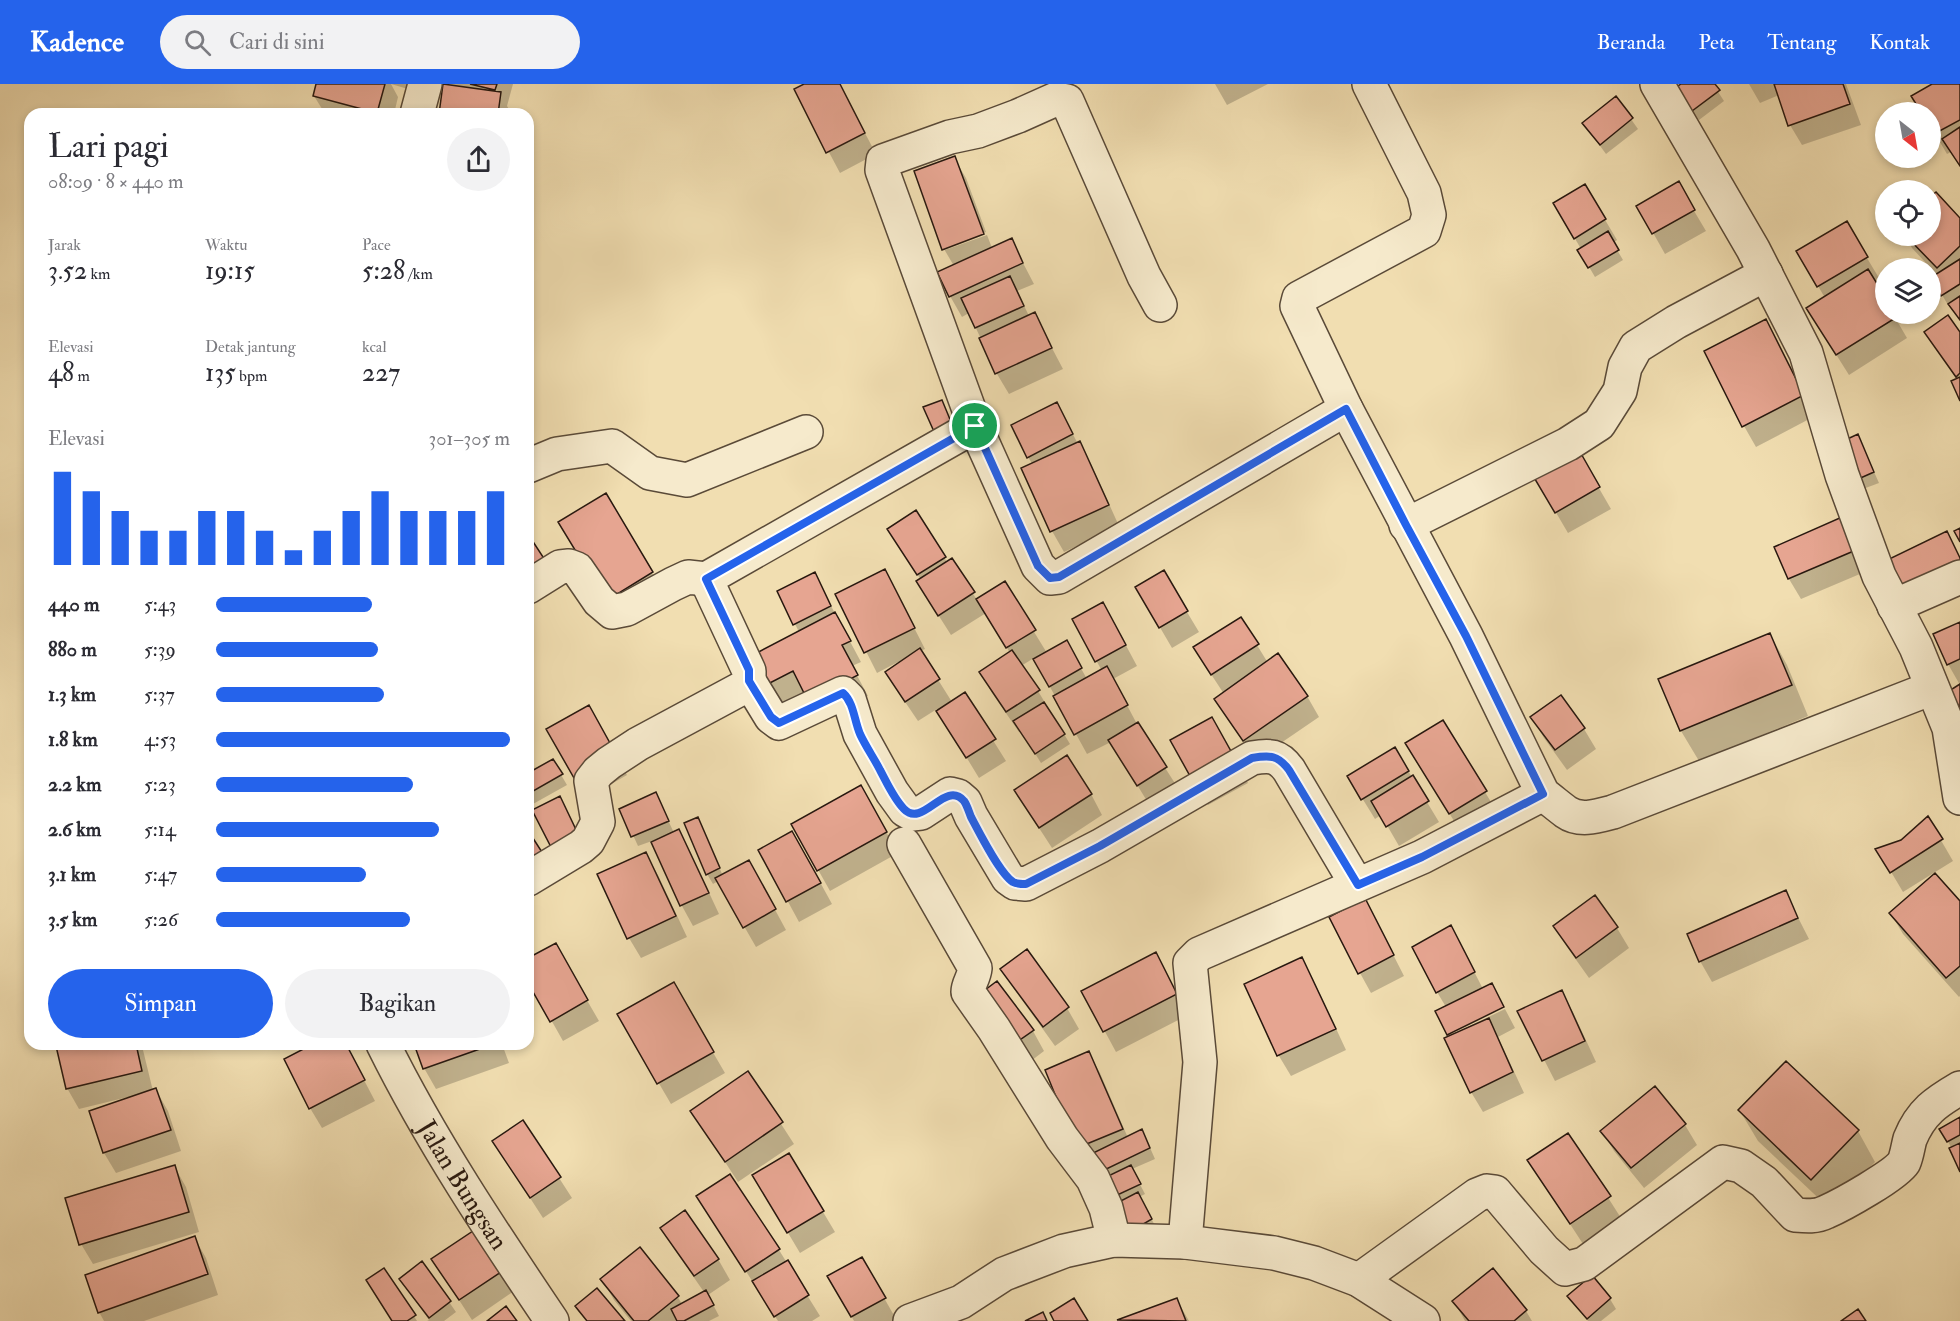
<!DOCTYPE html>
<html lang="id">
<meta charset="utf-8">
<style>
:root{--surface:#fff;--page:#f2f2f3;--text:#2b2b33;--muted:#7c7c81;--accent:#2563eb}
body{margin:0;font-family:"IM FELL Double Pica",serif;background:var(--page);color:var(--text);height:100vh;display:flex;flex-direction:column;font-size:22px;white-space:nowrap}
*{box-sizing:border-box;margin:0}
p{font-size:20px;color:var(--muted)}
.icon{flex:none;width:33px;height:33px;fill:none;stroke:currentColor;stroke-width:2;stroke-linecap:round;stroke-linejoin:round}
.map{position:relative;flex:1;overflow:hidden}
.sheet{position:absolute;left:24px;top:24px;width:510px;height:942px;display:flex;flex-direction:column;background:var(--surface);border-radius:18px;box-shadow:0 3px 9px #0003}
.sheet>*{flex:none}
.needle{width:39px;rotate:149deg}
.tools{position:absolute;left:1875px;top:18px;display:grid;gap:12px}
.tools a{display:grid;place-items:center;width:66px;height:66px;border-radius:50%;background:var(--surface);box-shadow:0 3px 9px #0003;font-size:30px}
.pin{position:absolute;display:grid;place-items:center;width:51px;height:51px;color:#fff;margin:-26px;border:3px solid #fff;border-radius:50%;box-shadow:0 2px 6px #0007}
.round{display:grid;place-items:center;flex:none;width:63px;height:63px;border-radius:32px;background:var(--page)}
.headline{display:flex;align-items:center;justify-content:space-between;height:102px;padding:0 24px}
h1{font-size:33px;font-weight:600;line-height:45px}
.metrics{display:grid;grid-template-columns:repeat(3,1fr);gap:9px;height:102px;padding:6px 24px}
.metrics div{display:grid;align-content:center}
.metrics b{font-size:26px;font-weight:600}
.metrics small{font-size:16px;font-weight:400}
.metrics p{font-size:16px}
.chart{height:168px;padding:12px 24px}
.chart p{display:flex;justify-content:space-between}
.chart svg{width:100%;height:108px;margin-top:6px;stroke:var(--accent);stroke-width:6}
.cta{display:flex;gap:12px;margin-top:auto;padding:12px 24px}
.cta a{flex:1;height:69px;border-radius:36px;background:var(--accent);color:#fff;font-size:24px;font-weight:600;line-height:69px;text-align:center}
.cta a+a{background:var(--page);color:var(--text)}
ul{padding:0 24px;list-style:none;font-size:20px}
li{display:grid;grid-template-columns:96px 72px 1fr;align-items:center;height:45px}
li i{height:15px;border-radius:8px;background:var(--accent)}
header{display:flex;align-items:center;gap:36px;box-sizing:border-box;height:84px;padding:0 30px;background:var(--accent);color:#fff}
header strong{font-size:28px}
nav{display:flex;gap:33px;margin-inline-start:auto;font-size:21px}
.search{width:420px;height:54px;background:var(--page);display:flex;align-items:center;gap:15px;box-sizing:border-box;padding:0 21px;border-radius:33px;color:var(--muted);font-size:22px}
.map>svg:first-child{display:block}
</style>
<header>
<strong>Kadence</strong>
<div class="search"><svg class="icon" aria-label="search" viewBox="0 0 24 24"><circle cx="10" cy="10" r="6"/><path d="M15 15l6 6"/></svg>Cari di sini</div>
<nav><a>Beranda</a><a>Peta</a><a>Tentang</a><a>Kontak</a></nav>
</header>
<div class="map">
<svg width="1960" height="1237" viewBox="0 0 1960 1237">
<rect width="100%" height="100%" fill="#f1deb1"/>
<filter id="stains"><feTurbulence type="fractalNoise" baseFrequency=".00333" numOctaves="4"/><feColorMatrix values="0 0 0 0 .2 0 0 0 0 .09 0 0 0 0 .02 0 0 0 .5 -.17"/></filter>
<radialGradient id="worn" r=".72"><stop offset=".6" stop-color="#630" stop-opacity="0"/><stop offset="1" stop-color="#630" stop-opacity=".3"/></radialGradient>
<path fill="#0003" d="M317 0H391L398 13 394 30H317L324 28 314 12Z
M391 0H409L408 5Z
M445 0H513L507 22 512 30H441L447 2Z
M807 0H839L876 70 840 89 796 6Z
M1215 0H1268L1227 21Z
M1683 0H1713L1724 17 1699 36 1683 14Z
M1749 0H1846L1861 41 1802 61 1790 41 1779 11 1760 19Z
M1935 0H1960V82L1951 68 1947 70 1930 41V28H1923L1913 12Z
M1616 14 1638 45 1606 70 1584 40Z
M954 74 966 94 986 148 945 163V166L987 151 992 164 1011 156 1034 200 1017 207 1029 232 1034 230 1063 285 1009 310 997 290 969 229 962 233 950 212 954 182 944 165Z
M1678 100 1706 147 1665 170 1638 122Z
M1585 102 1617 156 1613 159 1623 176 1595 193 1579 166 1581 165 1555 120Z
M1960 136V236L1950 220 1948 221 1932 194 1937 191 1912 164 1905 152H1930Z
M1846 139 1879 194 1873 197 1886 230H1893L1907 254 1849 291 1820 245 1825 214 1798 167Z
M1765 237 1815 332 1756 363 1744 342Z
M1926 248 1960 250V313L1957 296Z
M1068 341 1078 360 1079 359 1091 380 1119 442 1064 468 1052 447 1023 385 1033 381 1028 373Z
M1858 352 1879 399 1863 405 1858 395Z
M1574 361 1611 425 1568 449 1531 386Z
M605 411 664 509 619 536Z
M915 428 947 478 952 476 977 516 1004 499 1047 569 1066 558 1087 595 1102 587 1074 536 1115 541 1137 582 1113 595 1137 640 1178 704 1150 722 1111 658 1087 670 1034 574 1021 582 1038 607 1070 660 1041 679 1021 647 1019 648 992 609 981 589 1010 569 986 529 951 551 930 518 921 496 901 466Z
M1841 435 1867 487 1801 515 1789 495 1776 464Z
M885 487 925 565 920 567 952 618 964 610 1006 677 979 694 937 625 918 637 899 609 898 578 877 589 837 510Z
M1163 488 1199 548 1172 564 1137 504Z
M814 490 861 578 852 582 868 612 821 636 805 608 777 621 765 601 799 548 795 540Z
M1241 535 1268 579 1307 612 1319 633 1256 676 1228 636 1216 615 1224 610 1207 584Z
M1960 539V601L1948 580Z
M1770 550 1787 581 1808 632 1699 677 1681 647 1660 596Z
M588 623 627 691 587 714Z
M1532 634 1584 645 1596 665 1567 686 1544 654Z
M1212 635 1248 699 1208 721 1196 700Z
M1395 665 1439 738 1399 762 1381 731 1375 735 1349 693Z
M553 677 567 701 533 720 528 711V691Z
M1419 680 1485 708 1497 728 1462 750Z
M861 703 898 769 830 807 793 741Z
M656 710 674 749 678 747 690 768 719 830 693 842 682 822 652 757 638 762 621 725Z
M1091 710 1102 731 1052 764 1028 727Z
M1928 734 1953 777 1903 808 1878 766 1901 757Z
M698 735 723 792 760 798 786 846 756 863 718 797 713 800 707 790Z
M760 766 804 769 832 820 799 838Z
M646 770 658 791 687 853 641 874 629 854Z
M1785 808 1809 855 1712 898 1700 877Z
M1960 819V912L1959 913 1903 850 1891 830Z
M1376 837 1404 892 1371 909 1360 889Z
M1555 843 1617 844 1629 864 1589 894 1567 863Z
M555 861 599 937 563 957 528 895V876Z
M1462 864 1483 905 1491 901 1504 922 1448 949 1446 923 1437 908Z
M1301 875 1313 895 1346 966 1291 992 1279 972 1246 900Z
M1002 885 1067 924 1079 945 1055 962 1014 905Z
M1167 891 1188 931 1116 968 1083 907Z
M673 900 725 989 671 1020 619 931Z
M1561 908 1573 928 1596 978 1555 997 1519 927Z
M979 912 1033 947 1044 967 1027 980Z
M1505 925 1515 944 1498 953 1524 1009 1483 1028 1471 1008 1449 952Z
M71 960H140L143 966 153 1007 156 1006 168 1027 181 1067 116 1089 104 1069 91 1028 128 1016V1013L79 1025 67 1004Z
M316 960H345L375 1017 322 1044 310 1024Z
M416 960H502L509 979 436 1005 424 984Z
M1089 969 1100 989 1128 1054 1147 1057 1155 1075 1132 1085 1145 1110 1139 1113 1157 1145 1135 1158 1079 1064Z
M748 989 794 1060 738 1098 692 1027Z
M1655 1004 1685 1041 1697 1061 1644 1104 1614 1067 1602 1047Z
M1740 1027 1858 1047 1875 1078 1830 1125 1758 1057Z
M1960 1035V1085L1952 1065 1941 1045Z
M523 1038 572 1114 543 1134 494 1058Z
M1568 1051 1621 1134 1583 1160 1529 1077Z
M789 1071 835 1148 800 1169 766 1112Z
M174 1082 186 1103 199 1148 93 1180 81 1160Z
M698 1113 779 1166 820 1232 812 1237H778Z
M662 1144 718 1175 730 1196 708 1211 719 1232 709 1237H631L614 1216 602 1195 677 1212 682 1220 704 1208 674 1165Z
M476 1147 514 1207 472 1236 433 1176Z
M194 1153 206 1174 218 1211 144 1237H104L99 1228Z
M862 1175 896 1235 892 1237H854L830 1193Z
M422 1179 456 1228 444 1237H427L429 1236 407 1205Z
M384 1186 414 1232 417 1237H393Z
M1492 1186 1526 1227 1532 1237H1465L1454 1217Z
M1592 1193 1610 1215 1616 1225 1601 1237H1588L1569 1212Z
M1177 1216 1189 1237H1119Z"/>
<path fill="#e6a591" stroke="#28180f" stroke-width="1.5" d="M316 0H385L377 29 313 12Z
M443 0 501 8 498 30H439Z
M470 0H497L495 6Z
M804 0H840L865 49 826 69 794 5Z
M1681 0H1715L1720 6 1692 27 1675 4Z
M1774 0H1843L1850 20 1788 42Z
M1932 0H1960V36L1934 50 1930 44V28H1921L1911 12Z
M1616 12 1633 34 1600 61 1582 39Z
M316 25 343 30H315Z
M1960 43V82L1942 55Z
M955 72 984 150 942 166 914 87Z
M1679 97 1695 126 1652 150 1636 122Z
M1585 100 1606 135 1574 155 1553 119Z
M1936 108 1960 134V162L1937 184 1906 152H1930V113Z
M1847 137 1868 173 1817 203 1796 167Z
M1608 147 1619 166 1588 184 1577 166Z
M1012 154 1023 179 949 213 937 188Z
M1960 175V200L1941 212 1930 194Z
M1868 185 1886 214V230H1895L1897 233 1836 271 1806 224Z
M1010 192 1024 222 975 244 961 214Z
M1960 212V236L1948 220Z
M1035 228 1052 264 995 290 979 254Z
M1948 231 1960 248V289L1956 293 1924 248Z
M1766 235 1804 311 1742 343 1704 267Z
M1960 293V317L1951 297Z
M942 316 954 345 936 352 923 323Z
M1057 318 1073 350 1027 374 1011 341Z
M1858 350 1874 388 1856 396 1841 358Z
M1080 357 1109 421 1050 448 1021 384Z
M1575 359 1600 403 1555 429 1529 385Z
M606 409 653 488 606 517 558 438Z
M916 426 946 473 917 491 887 445Z
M1842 433 1856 466 1788 495 1774 463Z
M1960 444V458L1954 447Z
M1947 447 1960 474V480L1899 510 1883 478Z
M528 450 545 476 528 488Z
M952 474 975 508 938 532 916 497Z
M885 485 915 544 864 569 835 510Z
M1164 486 1188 527 1159 544 1135 503Z
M815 488 831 522 793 541 777 507Z
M1005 497 1036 546 1006 564 976 515Z
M1103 518 1126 561 1095 578 1072 535Z
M835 528 851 557 842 561 858 591 808 617 793 587 764 602 749 573Z
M1241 533 1259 560 1211 591 1193 563Z
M1960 538V575L1947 581 1933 550Z
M1770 549 1792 601 1680 647 1658 595Z
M1067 556 1082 584 1049 603 1033 575Z
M920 564 940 595 905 618 885 588Z
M1012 566 1040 606 1006 628 979 588Z
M1278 569 1308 612 1243 657 1214 615Z
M1107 582 1128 621 1074 651 1053 612Z
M1960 600V624L1949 607Z
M965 608 996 655 966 674 936 627Z
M1561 611 1585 644 1555 666 1530 633Z
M1044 618 1065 650 1035 670 1013 637Z
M589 621 616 670 574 694 546 645Z
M1212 633 1237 678 1195 701 1170 656Z
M1443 636 1487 707 1449 730 1405 659Z
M1138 638 1167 683 1137 702 1108 656Z
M1395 663 1409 687 1361 716 1347 692Z
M1067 671 1092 710 1039 744 1014 706Z
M553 675 563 690 528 710V689Z
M1413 691 1429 717 1386 743 1371 717Z
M861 701 887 748 817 787 791 740Z
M656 708 669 737 631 753 619 725Z
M560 712 579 752 552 765 532 726Z
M1928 732 1943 755 1890 789 1875 765 1901 756Z
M698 733 720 784 706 791 684 739Z
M679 745 709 809 680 822 651 758Z
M792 747 821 799 786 818 758 766Z
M529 748 549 779 528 792V749Z
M646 768 676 832 627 855 597 790Z
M749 776 776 825 743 844 715 794Z
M1935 789 1960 817V882L1946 894 1889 829Z
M1786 806 1798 834 1699 878 1687 850Z
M1595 811 1618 843 1576 874 1553 842Z
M1365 814 1394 871 1358 890 1329 833Z
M1451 841 1475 888 1436 909 1412 863Z
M556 859 588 916 550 938 528 899V874Z
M1027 865 1069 923 1043 943 1000 885Z
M1156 868 1177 910 1103 948 1081 907Z
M1302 873 1336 945 1277 972 1244 900Z
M997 897 1034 946 1014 960 977 912Z
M674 898 714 968 657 1000 617 930Z
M1492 899 1504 923 1447 951 1435 927Z
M1562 906 1585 957 1542 977 1517 927Z
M1489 934 1513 988 1470 1009 1444 954Z
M64 960H136L142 987 66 1005 56 962Z
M313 960H346L365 996 309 1025 284 975Z
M414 960H494L423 985Z
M1089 967 1123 1045 1077 1064 1045 986Z
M1786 977 1859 1046 1811 1096 1738 1026Z
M748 987 783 1038 725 1078 690 1027Z
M1655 1002 1686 1040 1631 1084 1600 1047Z
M156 1004 171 1046 103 1069 89 1027Z
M1960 1033V1051L1947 1058 1939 1045Z
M523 1036 561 1093 530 1114 492 1057Z
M1142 1045 1150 1064 1096 1090 1087 1072Z
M1568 1049 1611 1112 1570 1140 1527 1076Z
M1960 1059V1088L1949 1064Z
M789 1069 824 1127 787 1149 752 1091Z
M175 1081 189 1128 79 1161 65 1114Z
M1131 1081 1141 1100 1113 1113 1104 1094Z
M730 1090 780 1165 745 1188 696 1112Z
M1138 1108 1152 1135 1128 1149 1113 1121Z
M685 1126 719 1175 694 1192 660 1144Z
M476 1145 504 1186 459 1216 431 1175Z
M195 1152 208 1190 98 1229 85 1191Z
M640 1163 679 1212 648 1237H634L600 1195Z
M862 1173 886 1214 851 1233 827 1192Z
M788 1176 809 1211 774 1233 752 1197Z
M422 1177 451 1217 429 1234 399 1195Z
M384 1184 416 1231 407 1237H392L366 1196Z
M1493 1184 1527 1226 1514 1237H1469L1452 1217Z
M1592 1191 1611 1214 1587 1235 1567 1212Z
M597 1204 625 1237H587L575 1222Z
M706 1206 714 1221 684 1237H677L671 1225Z
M1074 1214 1088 1237H1054L1050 1229Z
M1177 1214 1186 1237 1117 1236Z
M506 1222 517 1237H487Z
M1858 1225 1866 1237H1841Z
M1043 1228 1047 1237H1025Z"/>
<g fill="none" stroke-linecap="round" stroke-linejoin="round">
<defs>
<g id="street">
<path d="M1369 0 1424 109 1429 131 1424 147 1299 214 1297 222 1346 325 1466 552 1543 710C1551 716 1558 722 1566 728 1580 738 1598 732 1613 728L1932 604"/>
<path d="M1657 0 1753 165 1806 269 1842 391 1879 492 1916 563 1949 644 1960 714"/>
<path d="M417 30 425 0"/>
<path d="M1160 221 1144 192 1067 17 1056 15 1018 32 978 47 950 53 883 77 882 86 975 342 1038 482 1050 494 1059 493 1346 325"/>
<path d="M528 382 557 370 612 362 650 389 687 396 806 348"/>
<path d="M1406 441 1568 360 1599 340 1620 307 1625 283 1636 263 1676 238 1766 190"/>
<path d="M528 503 560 483 569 482 577 485 599 517 612 528 627 525 673 500 688 493 706 495"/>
<path d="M1894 522 1960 493"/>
<path d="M749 597 771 633 779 639 843 609 849 615 860 650 892 708 905 726 912 730 921 729 950 710 958 712 965 718 971 732 1008 794 1015 799 1026 800 1100 762 1252 674C1270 671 1278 671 1289 686L1357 801"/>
<path d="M904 760 975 884C974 894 968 900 968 908L994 945 1062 1054 1093 1095 1106 1124 1114 1156"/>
<path d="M528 795 581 763 588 757 598 738 591 697 598 688 609 679 638 660 744 603 749 597V587L706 495 975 342"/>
<path id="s1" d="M383 960C431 1057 492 1148 552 1237"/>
<path d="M1185 1158 1200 978 1190 879 1199 870 1422 773 1543 710"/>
<path d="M1359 1196 1477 1111 1487 1107 1495 1108 1544 1166 1565 1185 1584 1180 1723 1078 1741 1082 1764 1098 1795 1131C1806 1132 1816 1133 1826 1128 1842 1121 1896 1091 1904 1078 1907 1071 1908 1062 1910 1055 1921 1028 1936 1018 1960 1004"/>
<path d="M910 1237 961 1218 1004 1190 1064 1167 1114 1156 1185 1158 1274 1169 1314 1179 1359 1196 1423 1237"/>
</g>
</defs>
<use href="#street" stroke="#5a4a38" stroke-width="36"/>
<use href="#street" stroke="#f6eacc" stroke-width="33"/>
</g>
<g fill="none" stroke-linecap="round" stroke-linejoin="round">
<defs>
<path id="route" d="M1346 325 1406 441 1466 552 1543 710 1422 773 1358 801 1289 686C1278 671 1270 671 1252 674L1100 762 1026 800C1022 800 1017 800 1013 798 1000 790 979 748 971 733 969 728 967 721 964 717 945 695 923 745 904 725 894 715 887 699 880 686 874 674 866 663 860 650 854 636 854 619 843 609L779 639 771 633 749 597V586L706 495 975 342 1038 482 1050 494 1059 493Z"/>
</defs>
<use href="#route" stroke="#fff" stroke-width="12"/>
<use href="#route" stroke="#2563eb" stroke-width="8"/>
</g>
<g text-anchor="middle" stroke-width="5" stroke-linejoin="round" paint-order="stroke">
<g font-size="26" fill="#28180f" stroke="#f6eacc">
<text dy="9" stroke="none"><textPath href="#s1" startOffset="162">Jalan Bungsan</textPath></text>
</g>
</g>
<rect width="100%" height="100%" filter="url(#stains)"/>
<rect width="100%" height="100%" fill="url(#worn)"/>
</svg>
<div class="tools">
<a><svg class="needle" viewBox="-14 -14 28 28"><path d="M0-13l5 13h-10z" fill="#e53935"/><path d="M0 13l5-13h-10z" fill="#7c7c81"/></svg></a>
<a><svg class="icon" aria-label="locate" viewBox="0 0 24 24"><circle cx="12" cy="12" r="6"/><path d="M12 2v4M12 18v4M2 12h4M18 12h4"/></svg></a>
<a><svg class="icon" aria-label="layers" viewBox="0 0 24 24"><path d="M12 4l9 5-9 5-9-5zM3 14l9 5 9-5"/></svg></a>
</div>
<div class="pin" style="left:975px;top:342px;background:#1e9e55"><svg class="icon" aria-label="arrive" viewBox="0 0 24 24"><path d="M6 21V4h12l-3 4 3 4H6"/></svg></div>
<section class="sheet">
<div class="headline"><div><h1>Lari pagi</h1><p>08:09 · 8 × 440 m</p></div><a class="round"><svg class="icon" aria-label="share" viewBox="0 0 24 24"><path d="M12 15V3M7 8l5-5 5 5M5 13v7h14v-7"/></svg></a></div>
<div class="metrics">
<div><p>Jarak</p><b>3.52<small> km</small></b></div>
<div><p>Waktu</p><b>19:15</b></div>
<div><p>Pace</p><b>5:28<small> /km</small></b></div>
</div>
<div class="metrics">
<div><p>Elevasi</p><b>48<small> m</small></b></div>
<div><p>Detak jantung</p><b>135<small> bpm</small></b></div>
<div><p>kcal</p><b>227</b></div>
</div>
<div class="chart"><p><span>Elevasi</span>301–305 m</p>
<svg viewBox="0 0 160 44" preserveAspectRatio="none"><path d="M5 44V6M15 44V14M25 44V22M35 44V30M45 44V30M55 44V22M65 44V22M75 44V30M85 44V38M95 44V30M105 44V22M115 44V14M125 44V22M135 44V22M145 44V22M155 44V14"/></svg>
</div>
<ul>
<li><b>440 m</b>5:43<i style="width:53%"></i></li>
<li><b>880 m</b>5:39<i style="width:55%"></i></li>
<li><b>1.3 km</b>5:37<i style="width:57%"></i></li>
<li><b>1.8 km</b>4:53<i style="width:100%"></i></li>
<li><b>2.2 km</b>5:23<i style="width:67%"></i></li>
<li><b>2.6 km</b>5:14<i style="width:76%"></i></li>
<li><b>3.1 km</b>5:47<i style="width:51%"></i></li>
<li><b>3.5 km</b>5:26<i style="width:66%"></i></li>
</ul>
<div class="cta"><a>Simpan</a><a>Bagikan</a></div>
</section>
</div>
